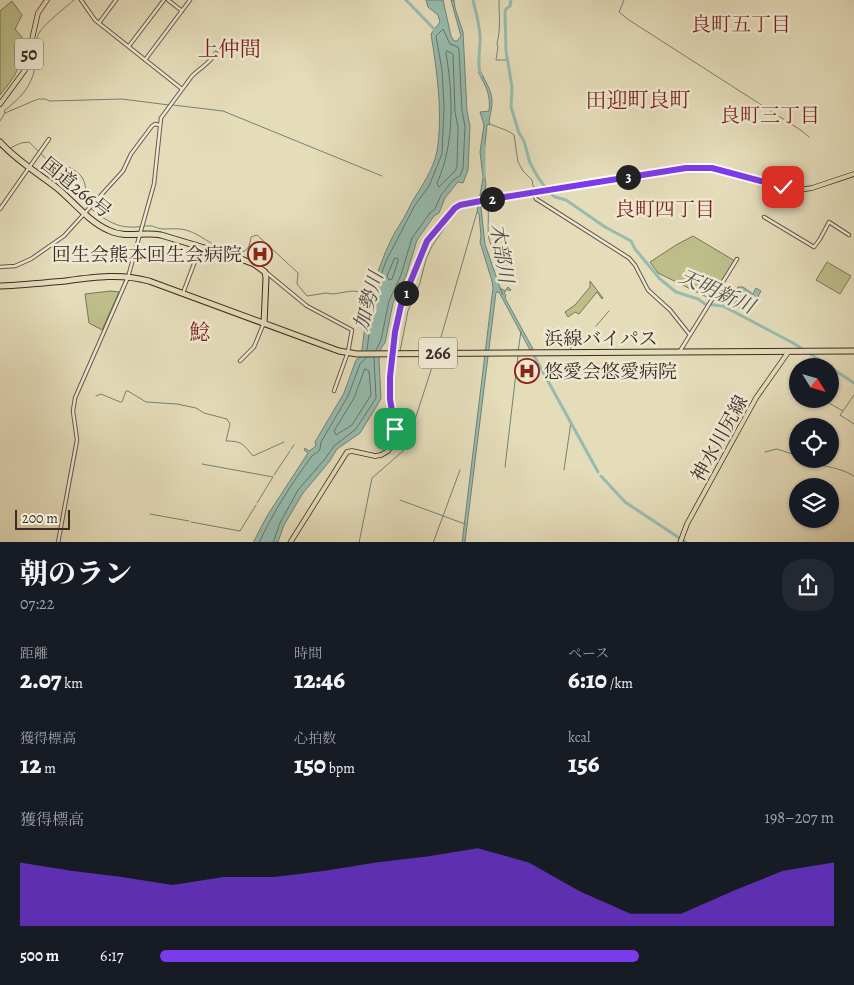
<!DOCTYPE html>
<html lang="ja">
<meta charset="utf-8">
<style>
:root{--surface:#171b24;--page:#242831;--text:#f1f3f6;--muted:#9ea1a6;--accent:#7c3aed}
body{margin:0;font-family:Alegreya,"Noto Serif JP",serif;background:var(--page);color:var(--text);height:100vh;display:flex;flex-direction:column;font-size:19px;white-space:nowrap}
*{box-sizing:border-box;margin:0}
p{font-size:16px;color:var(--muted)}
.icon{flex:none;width:28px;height:28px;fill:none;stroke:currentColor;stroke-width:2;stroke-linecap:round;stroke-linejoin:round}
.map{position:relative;height:542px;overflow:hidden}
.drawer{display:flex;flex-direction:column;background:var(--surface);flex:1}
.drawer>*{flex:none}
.needle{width:32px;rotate:127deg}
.controls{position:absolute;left:789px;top:358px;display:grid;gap:10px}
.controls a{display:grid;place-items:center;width:50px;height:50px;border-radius:50%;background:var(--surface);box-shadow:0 1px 4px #0004;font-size:25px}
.scale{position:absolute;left:15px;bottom:12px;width:55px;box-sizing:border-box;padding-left:5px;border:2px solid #3b2c26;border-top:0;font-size:14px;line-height:18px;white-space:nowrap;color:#3b2c26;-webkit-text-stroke:4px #eee8d2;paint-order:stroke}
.pin{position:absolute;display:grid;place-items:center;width:42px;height:42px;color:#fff;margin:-21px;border-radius:10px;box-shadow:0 2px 8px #0006}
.km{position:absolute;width:25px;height:25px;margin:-12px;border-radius:50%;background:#222;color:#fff;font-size:14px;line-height:25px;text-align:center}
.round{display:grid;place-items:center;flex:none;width:52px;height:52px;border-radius:20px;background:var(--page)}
.summary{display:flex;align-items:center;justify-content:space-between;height:85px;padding:0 20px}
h1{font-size:28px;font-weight:800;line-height:38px}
.metrics{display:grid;grid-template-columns:repeat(3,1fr);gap:8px;height:85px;padding:5px 20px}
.metrics div{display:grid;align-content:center}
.metrics b{font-size:25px;font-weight:800}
.metrics small{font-size:14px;font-weight:400}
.metrics p{font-size:14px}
.chart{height:140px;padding:10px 20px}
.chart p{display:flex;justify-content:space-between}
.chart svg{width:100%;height:90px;margin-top:5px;fill:var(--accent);opacity:.7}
ul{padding:0 20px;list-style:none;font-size:16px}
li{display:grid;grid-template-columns:80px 60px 1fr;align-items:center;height:38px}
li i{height:12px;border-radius:6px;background:var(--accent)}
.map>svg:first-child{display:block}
</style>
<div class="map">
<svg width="854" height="543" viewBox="0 0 854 543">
<rect width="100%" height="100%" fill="#e5dcba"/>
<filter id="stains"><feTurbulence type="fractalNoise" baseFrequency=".004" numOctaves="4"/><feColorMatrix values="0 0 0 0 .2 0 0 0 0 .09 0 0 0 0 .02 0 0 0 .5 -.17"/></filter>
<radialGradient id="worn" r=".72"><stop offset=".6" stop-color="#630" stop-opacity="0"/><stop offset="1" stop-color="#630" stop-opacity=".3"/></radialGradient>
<path fill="#bdbe8a" stroke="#7c7558" d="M12 1 22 15 15 29 22 37C22 66 18 73 0 95V11Z
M693 236 735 261 711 299 658 273 650 262 676 245Z
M827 262 851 276 840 294 816 280Z
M590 281 603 298 602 299 597 292 579 314 575 312 568 317 565 312 575 305 590 287Z
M111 291 119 292 102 330 89 323 85 294Z"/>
<path fill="#96bcaf" stroke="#728278" d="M426 0H443L451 36 454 41H457L461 36 451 0H454L455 8 463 32 467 111 470 126 468 170 463 183 458 182 457 183 445 198 439 213 434 216 417 240 406 276 393 303 385 343 381 348 379 360 381 399 360 433 337 449 329 462 303 493 284 525 278 542 253 543 267 516 308 453 304 450 305 448 309 451 316 446 315 442 344 393 356 360 361 357 369 294 365 293 366 291H370C378 274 383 255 392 238 396 229 403 221 407 212 409 209 410 205 412 202 422 185 433 171 437 151 443 113 437 72 431 34L440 22 438 15 428 7Z
M478 72H481C492 95 495 95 489 121L490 124 487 125 483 164 486 185 481 208 485 244 499 285 503 295 500 288 505 291 508 287 511 290 510 291 507 289 504 293 506 295 505 298 533 349 530 350 499 292H496L465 542 462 543 493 288 492 281 480 242 481 236 479 214 477 212 483 178 480 152 484 125 480 112 489 111C491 95 486 86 478 72Z
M738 287H743L753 294 756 288 761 291 749 313 729 302Z"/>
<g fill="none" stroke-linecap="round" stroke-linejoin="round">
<path stroke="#68746a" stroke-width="1" d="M447 51 453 54 455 112 458 127 457 167 455 171 439 187 437 183C455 143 453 96 446 53Z
M395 258 398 259V261L392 279 389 280 387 277Z
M367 350 374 295 386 261 415 205 429 186 442 154 444 106 442 70 436 36 443 29 450 44 458 47 459 50 462 111 465 126 463 169 460 176 453 180 441 195 435 209 430 213 412 238 401 275 389 301 381 340 376 350
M365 369 369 371 371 395 352 425 336 435 334 431 354 398Z
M259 543C273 512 292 483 312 456 315 453 318 453 320 449L321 442 348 396 360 364 366 358
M273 543 280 523 298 490 325 459 334 446 356 429 376 398 374 358"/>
<path stroke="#728278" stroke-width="1" d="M499 0C499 17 501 26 497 44L498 47 496 60H507
M624 0 619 12 629 20 802 131 809 137
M173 105 223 111 382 176
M5 113 4 111C19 99 32 87 35 67 37 54 32 46 39 33 44 24 65 8 74 0
M0 121 5 113 38 99H45L50 101 122 99 169 105
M489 124C497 127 508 130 514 135L518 162 523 171 532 180 533 186 538 190
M10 148 21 143 29 142C37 149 46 161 56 165 58 167 61 166 64 166 70 167 77 171 81 176 88 184 84 196 90 206L89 207C99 216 115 227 129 227 137 228 145 225 152 226 156 227 159 229 163 229 171 229 178 228 186 230 204 235 219 253 238 253 248 252 250 245 251 237L257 235 298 273 297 284 307 296 326 293 333 294 352 291 366 292
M488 206C490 232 482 242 504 260
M506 261 515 268
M596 326 609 311
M570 349 581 335
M400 351 408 311 420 283 426 259 432 246 452 217 463 206
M437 351 477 212
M518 352 521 331
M854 395 840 415 854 424
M96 396 101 394 120 402H122L126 391H128L146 402 177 404 196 408 204 413 227 419 230 424 226 441C242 441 243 444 253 456L284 442
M822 399 843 411
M291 449 294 445
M765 452 777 449 798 456
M802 459C818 467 839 466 854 476
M202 464 273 477 257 503
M505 467 518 356
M564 470 571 422
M274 475 290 451
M400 500 465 524
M150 514 189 521
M191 522 240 531 256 505
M359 543 372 478 403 451 408 441 436 355
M433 543 460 470"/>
<path stroke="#96bcaf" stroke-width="3" d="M406 0 436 31
M473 0C476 12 479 23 480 35 481 47 476 65 481 75
M511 0 510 6 506 9 505 12 506 51 512 87 511 107 519 133 524 141 530 163 539 179 550 193 555 197 566 200 605 227 631 241 635 249 660 279 676 292 698 299 705 304 723 306 793 343 829 366
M484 177V145
M532 352 598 472
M830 367 854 383
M601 476 625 502 687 543"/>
<defs>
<path id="minor" d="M81 0 95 20 182 89
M168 0 182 11
M99 23 116 0
M129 46 164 0
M145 60 190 0
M533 193 536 199 541 202 629 258 635 265 648 290 670 310 690 335
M0 209 49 139
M764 217 814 247 820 239 829 222 849 235
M0 267 15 266 31 259 64 236 123 171 131 154 152 126 155 124 159 125
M267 273 307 306 352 330 348 352 334 391
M183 293 200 248
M680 351 737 259
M240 361 254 347 263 325
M58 543 77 440 73 411 75 398 128 277 154 184 161 118 192 76C201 67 208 65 216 53"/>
<path id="major" d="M0 104 25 70 38 13 47 0
M290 543 347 452 352 451 375 456 381 455 388 451 394 441 395 429 390 399V377L395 332 401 305 427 241 455 208 460 205 486 200 686 168H712L799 190 812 188 854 174
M680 543 687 524 756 398 789 351"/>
<path id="highway" d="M0 142C17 161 38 173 57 188 74 202 88 221 108 230 125 239 143 231 161 235L241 259 254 264 265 272 266 278 264 324
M0 286C22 285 43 283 65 281 94 277 121 273 149 281L339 351 357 354 854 351"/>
</defs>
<use href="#minor" stroke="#66584b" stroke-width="4.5"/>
<use href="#major" stroke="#3b2c26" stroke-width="5.5"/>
<use href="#highway" stroke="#3b2c26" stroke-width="7"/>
<use href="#minor" stroke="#eee8d2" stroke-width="2.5"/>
<use href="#major" stroke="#e5dcba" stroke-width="4"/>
<use href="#highway" stroke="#e5dcba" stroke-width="5"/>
</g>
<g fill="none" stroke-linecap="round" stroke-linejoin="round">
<defs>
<path id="route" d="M395 429 390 399V377L395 332 401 305 427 241 455 208 460 205 486 200 686 168H712L783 187"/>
</defs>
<use href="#route" stroke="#fff" stroke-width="10"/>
<use href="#route" stroke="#7c3aed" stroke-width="6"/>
</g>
<defs>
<symbol id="hospital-ring" viewBox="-11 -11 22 22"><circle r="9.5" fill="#eee8d2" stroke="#8f2418" stroke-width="1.5"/><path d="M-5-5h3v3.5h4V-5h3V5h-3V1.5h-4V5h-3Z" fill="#8f2418"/></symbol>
</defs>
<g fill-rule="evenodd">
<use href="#hospital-ring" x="246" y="240" width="28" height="28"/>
<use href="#hospital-ring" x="513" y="357" width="28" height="28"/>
</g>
<g text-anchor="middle" stroke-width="5" stroke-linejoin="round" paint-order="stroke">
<g fill="#eee8d2" stroke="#71645a" stroke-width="1">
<rect x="15" y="38.5" width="28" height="31" rx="4"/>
<rect x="419" y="337.5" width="38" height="31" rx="4"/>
</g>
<g font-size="18" font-weight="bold" fill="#3b2c26">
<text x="29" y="60">50</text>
<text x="438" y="359">266</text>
</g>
<g font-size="19" fill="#3b2c26" stroke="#eee8d2">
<text transform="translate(77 187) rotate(39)" y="7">国道266号</text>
<text x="601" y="345">浜線バイパス</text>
<text transform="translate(719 438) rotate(-61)" y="7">神水川尻線</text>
</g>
<g font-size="19" fill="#3b2c26" stroke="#eee8d2" text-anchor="end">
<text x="242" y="261">回生会熊本回生会病院</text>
<text x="544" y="378" text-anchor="start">悠愛会悠愛病院</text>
</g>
<g font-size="20" fill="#7a1f14" stroke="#eee8d2">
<text x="741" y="31">良町五丁目</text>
<text x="770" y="122">良町三丁目</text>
<text x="665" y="216">良町四丁目</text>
</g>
<g font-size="20" font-style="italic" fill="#525048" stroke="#eee8d2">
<text transform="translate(502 253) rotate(81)" y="7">木部川</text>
<text transform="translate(717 291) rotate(24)" y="7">天明新川</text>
<text transform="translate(368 301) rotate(-74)" y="7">加勢川</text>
</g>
<g font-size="21" fill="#7a1f14" stroke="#eee8d2">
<text x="229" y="56">上仲間</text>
<text x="638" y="107">田迎町良町</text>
<text x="200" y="339">鯰</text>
</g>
</g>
<rect width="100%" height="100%" filter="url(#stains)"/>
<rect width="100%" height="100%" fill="url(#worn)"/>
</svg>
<div class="controls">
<a><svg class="needle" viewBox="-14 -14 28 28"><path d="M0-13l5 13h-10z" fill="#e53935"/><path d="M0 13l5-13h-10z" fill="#9ea1a6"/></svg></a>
<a><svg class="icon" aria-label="locate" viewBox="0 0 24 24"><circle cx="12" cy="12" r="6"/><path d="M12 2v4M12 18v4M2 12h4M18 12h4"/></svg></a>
<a><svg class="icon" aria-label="layers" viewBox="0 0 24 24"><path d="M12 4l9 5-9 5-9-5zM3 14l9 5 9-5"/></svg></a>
</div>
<div class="scale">200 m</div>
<div class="pin" style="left:395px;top:429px;background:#1e9e55"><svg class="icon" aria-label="arrive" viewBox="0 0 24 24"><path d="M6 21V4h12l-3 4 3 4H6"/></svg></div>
<div class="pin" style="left:783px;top:187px;background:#d93025"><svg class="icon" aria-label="check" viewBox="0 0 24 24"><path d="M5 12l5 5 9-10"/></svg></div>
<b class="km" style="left:406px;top:293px">1</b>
<b class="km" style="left:492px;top:199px">2</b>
<b class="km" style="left:628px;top:177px">3</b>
</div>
<section class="drawer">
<div class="summary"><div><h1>朝のラン</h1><p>07:22</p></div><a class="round"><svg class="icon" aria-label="share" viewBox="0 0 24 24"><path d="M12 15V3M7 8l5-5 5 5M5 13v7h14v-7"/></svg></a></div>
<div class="metrics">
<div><p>距離</p><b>2.07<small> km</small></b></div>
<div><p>時間</p><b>12:46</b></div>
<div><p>ペース</p><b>6:10<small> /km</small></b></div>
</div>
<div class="metrics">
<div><p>獲得標高</p><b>12<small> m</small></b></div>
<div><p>心拍数</p><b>150<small> bpm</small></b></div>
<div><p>kcal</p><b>156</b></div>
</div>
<div class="chart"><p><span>獲得標高</span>198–207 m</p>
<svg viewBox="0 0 160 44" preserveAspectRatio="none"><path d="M0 44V13L10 17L20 20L30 24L40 20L50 20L60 17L70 13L80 10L90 6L100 13L110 27L120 38L130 38L140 27L150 17L160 13V44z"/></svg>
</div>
<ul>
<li><b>500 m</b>6:17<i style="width:71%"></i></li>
</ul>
</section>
